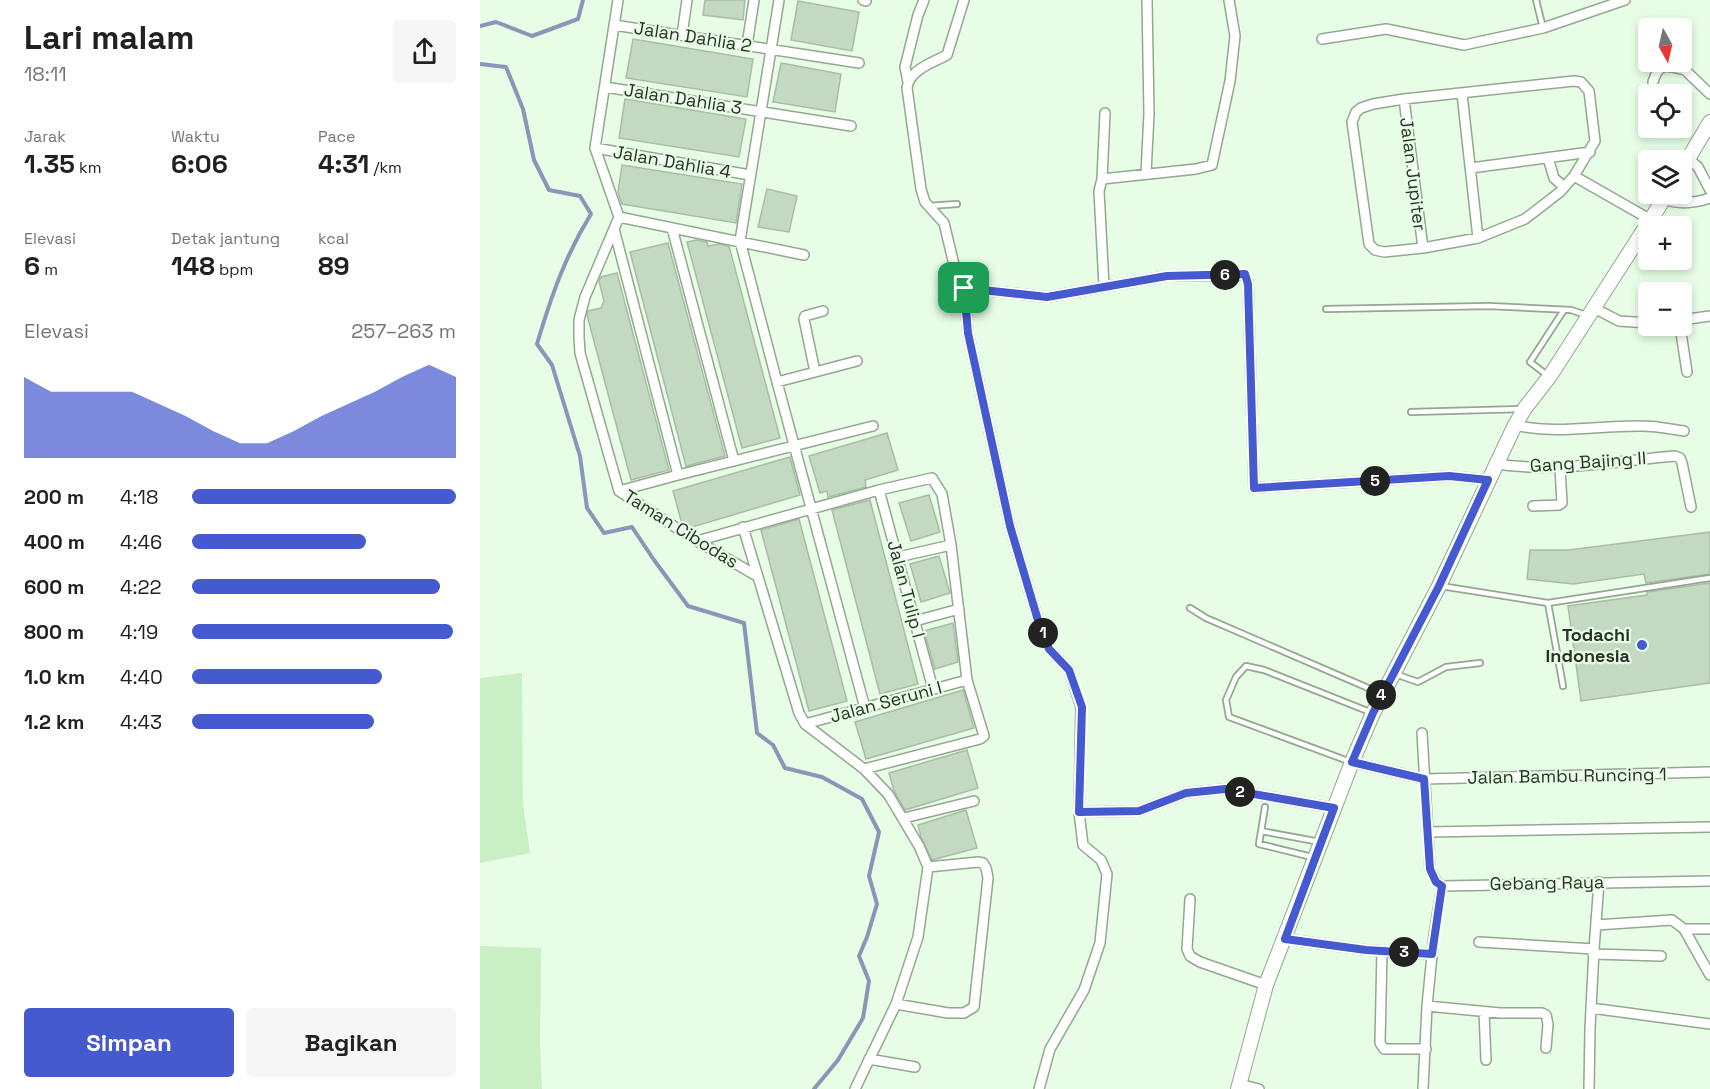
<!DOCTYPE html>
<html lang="id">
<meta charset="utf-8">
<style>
:root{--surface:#fff;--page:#f6f6f6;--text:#202124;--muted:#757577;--accent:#445ace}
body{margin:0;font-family:"Space Grotesk",sans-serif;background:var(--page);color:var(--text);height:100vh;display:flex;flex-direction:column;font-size:22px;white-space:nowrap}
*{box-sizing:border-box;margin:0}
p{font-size:20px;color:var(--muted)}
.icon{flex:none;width:33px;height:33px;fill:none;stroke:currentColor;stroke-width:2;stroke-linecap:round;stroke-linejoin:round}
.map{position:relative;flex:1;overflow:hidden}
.panel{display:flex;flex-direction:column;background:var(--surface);width:480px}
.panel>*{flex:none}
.needle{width:39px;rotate:172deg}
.fabs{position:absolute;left:1158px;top:18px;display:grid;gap:12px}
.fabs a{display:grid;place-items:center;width:54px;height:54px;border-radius:6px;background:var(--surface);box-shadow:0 3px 9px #0003;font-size:30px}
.pin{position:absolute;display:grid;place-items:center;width:51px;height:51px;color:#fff;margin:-26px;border-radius:12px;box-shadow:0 3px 9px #0006}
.km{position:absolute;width:30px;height:30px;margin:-15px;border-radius:50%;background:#222;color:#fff;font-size:16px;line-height:30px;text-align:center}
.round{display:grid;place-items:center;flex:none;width:63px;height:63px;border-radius:6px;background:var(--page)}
.head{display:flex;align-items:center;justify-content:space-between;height:102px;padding:0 24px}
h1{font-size:33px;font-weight:800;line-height:45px}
.metrics{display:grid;grid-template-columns:repeat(3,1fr);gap:9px;height:102px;padding:6px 24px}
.metrics div{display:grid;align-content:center}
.metrics b{font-size:26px;font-weight:800}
.metrics small{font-size:16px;font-weight:400}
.metrics p{font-size:16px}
.chart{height:168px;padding:12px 24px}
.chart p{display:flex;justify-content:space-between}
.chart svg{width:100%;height:108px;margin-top:6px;fill:var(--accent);opacity:.7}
.button{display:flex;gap:12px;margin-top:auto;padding:12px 24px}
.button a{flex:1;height:69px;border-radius:6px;background:var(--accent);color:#fff;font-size:24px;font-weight:800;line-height:69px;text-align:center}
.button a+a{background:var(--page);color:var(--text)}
ul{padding:0 24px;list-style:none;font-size:20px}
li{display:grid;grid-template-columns:96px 72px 1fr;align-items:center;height:45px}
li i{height:15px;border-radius:8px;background:var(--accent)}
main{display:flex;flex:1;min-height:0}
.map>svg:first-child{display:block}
</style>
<main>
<section class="panel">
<div class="head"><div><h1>Lari malam</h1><p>18:11</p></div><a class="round"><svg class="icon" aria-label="share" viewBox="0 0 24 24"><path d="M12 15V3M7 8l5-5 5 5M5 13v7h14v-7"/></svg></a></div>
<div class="metrics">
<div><p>Jarak</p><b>1.35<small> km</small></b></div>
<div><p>Waktu</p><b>6:06</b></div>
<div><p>Pace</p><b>4:31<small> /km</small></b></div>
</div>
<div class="metrics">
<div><p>Elevasi</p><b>6<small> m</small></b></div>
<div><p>Detak jantung</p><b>148<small> bpm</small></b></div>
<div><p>kcal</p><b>89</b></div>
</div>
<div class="chart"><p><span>Elevasi</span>257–263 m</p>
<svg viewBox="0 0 160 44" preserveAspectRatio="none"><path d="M0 44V11L10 17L20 17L30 17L40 17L50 22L60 27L70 33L80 38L90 38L100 33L110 27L120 22L130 17L140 11L150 6L160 11V44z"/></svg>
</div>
<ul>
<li><b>200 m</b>4:18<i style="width:100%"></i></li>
<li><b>400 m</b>4:46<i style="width:66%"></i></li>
<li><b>600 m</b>4:22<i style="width:94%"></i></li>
<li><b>800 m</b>4:19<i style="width:99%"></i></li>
<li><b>1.0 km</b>4:40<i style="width:72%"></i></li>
<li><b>1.2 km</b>4:43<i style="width:69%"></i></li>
</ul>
<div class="button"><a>Simpan</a><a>Bagikan</a></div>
</section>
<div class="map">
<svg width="1230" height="1089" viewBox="0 0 1230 1089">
<rect width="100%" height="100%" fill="#e7fde5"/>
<path fill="#c8f0c4" d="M42 673 43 804 50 853 0 863V678Z
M0 946 61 948 60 1044 62 1089H0Z"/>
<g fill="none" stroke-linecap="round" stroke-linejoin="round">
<path stroke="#8896b7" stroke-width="4" d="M0 26 16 22 52 36 98 19 103 0
M0 64 26 67 43 109 54 160 69 190 100 196 111 214C85 256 71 297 57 344L72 365 100 456 107 508 124 533 152 527 174 560 208 606 264 623 277 733 293 745 305 768 342 777 382 799 399 832 389 876 397 904 387 937 379 956 389 981 383 1018 358 1060 334 1089"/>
</g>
<path fill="#c4d9c2" stroke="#a8bda6" stroke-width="1.5" d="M225 0H265L263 20 223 15Z
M318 1 379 12 372 51 311 40Z
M153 39 273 59 267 97 146 78Z
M301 63 361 74 355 112 293 102Z
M145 99 266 119 259 157 139 138Z
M142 165 262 184 256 223 142 204 138 192Z
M287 189 317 196 309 232 278 227Z
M216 240 227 242 228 246 239 244 249 246 300 438 262 448 207 242Z
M188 243 245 456 206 466 150 252Z
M137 273 189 470 151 480 107 315 108 311 121 308 124 301 119 281 121 277Z
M407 433 418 470 385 480 386 487 348 497 347 491 340 493 329 456Z
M310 457 320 495 209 528 202 524 193 491Z
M449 495 460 532 431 541 419 503Z
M390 500 438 684 400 694 352 510Z
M319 519 367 701 329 711 281 530Z
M1230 532V574L1166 583 1164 574 1093 584 1047 579 1050 550H1089Z
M459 556 470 593 441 602 430 564Z
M1230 583V683L1101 701 1088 606 1167 595V592Z
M473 623 478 662 455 669 444 631Z
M483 690 494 728 386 759 375 722Z
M487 750 498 788 425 810 414 791 409 773Z
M486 810 497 848 452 860 441 837 438 825Z"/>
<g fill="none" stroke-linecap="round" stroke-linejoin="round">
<defs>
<path id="lane" d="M1056 0 1063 28
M448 206 477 204
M846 309 1009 306 1091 310 1106 315
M1067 375 1050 362 1084 310
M931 412 1042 409
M961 586 1068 603 1230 578
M1068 603 1083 686
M710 608 726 618 902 694
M915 674 938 682 966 667 1000 663
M871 762 749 717 746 700 756 677 766 666 784 670 890 712
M785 807 779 844 832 857
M781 831 840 842"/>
<path id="street" d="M138 0 115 148 139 217 105 297 99 320V337L100 353 139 491 217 541 277 576
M299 0 260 241 297 382 385 708
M383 0 386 1
M484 0 467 55C452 63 429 70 427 88L441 189 445 202 464 223 476 273 484 288 488 333 530 526 560 627 569 649 589 670 601 707 599 812 603 845 621 860 627 874 620 943 604 990 570 1049 559 1089
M134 25 379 63
M202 35 207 0
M842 39 906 29 984 45 1063 28 1145 0
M1205 42V70L1230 94
M267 45 274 0
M1094 81 1101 82 1109 91 1115 141 1094 176 1080 192 1045 219 998 238 943 248 904 252 895 250 889 244 872 122 876 112 881 108 893 104 924 99Z
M428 82 425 67 438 15 444 0
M1173 82C1179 61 1188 66 1205 70
M125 87 371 126
M982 94 998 238
M924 99 943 248
M115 148 270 175
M1068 158 1074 178 1084 187
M1208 158 1218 167 1230 190
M991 168 1110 152
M666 173 669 114 667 0
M1094 176 1171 220
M622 179 716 169 732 165 750 81 755 36 749 0
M1184 199C1199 205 1215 203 1230 198
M139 217 324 255
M192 228 254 461
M134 229 198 475
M624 286 619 191 622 179 625 113
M484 288 567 297 687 276 765 275 768 283 774 488 969 476 1008 480
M1114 308 1139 321 1168 323
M1202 320 1230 316
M1200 326 1207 372
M335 372 324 319 325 316 343 311
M297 382 377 361
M1035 425C1077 435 1119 425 1162 426 1176 426 1190 429 1204 431
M1017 464C1077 473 1135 461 1195 456L1200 458 1202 463 1211 507
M399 490 453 689
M139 491 198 475 393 426
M1053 506 1079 505 1082 503 1080 468
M263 527 319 713 325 724 384 769 408 794 439 846 448 867 438 937 416 1004 375 1089
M217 541 399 490 452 478 462 494 471 545 487 680 504 736 500 739 384 769
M418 557 471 545
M435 621 479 609
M325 724 487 680
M942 733 950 869 956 881 962 886 1230 881
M872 762 944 779 1230 772
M599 812 659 811 706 793 745 789 854 808
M424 818 494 801
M948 832 1230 827
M710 899 707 949 710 956 720 962 786 985
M1116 925 1192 920 1204 929 1230 975
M1204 929H1230
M805 939 886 950 952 954
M999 942 1114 949 1119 882
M902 951 900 1043 904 1049H946
M1113 954 1181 956
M416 1004 468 1013H484L494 1007 508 878 506 868 503 863 498 862 448 867
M947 1006 1020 1013H1062L1066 1015 1068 1024 1066 1048
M1111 1008 1230 1024
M1004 1012 1006 1060
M389 1059 435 1067
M759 1084 779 1089
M943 1089 947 1006 954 935 962 886
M1109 1089 1110 1029 1114 949"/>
<path id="secondary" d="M1202 169 1230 122
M758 1089 786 985 872 762 893 713 959 586 1035 425 1045 408 1070 376 1187 194"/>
</defs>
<use href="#lane" stroke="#93a791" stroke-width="8"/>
<use href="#street" stroke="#93a791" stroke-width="12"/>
<use href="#secondary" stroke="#93a791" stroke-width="16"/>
<use href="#lane" stroke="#fff" stroke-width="4.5"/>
<use href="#street" stroke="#fff" stroke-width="9"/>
<use href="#secondary" stroke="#fff" stroke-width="14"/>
</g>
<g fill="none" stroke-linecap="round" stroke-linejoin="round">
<defs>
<path id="route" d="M765 274 768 284 774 488 969 476 1008 480 959 586 893 713 872 762 944 779 950 869 956 882 962 886 952 954 886 950 805 939 854 808 745 789 706 793 659 811 599 812 602 707 589 670 569 649 560 627 530 526 488 333 484 288 567 297 687 276Z"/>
</defs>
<use href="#route" stroke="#fff" stroke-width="12"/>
<use href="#route" stroke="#445ace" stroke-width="8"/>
</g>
<circle fill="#445ace" stroke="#e7fde5" stroke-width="2" cx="1162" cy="645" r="6"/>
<g text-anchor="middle" stroke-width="4.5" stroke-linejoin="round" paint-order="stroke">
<g font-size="18" fill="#293228" stroke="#e7fde5">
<text transform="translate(213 37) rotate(9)" y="6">Jalan Dahlia 2</text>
<text transform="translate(203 99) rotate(9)" y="6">Jalan Dahlia 3</text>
<text transform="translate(192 162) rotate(10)" y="6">Jalan Dahlia 4</text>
<text transform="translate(933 174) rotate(83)" y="6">Jalan Jupiter</text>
<text transform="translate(1108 462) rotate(-4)" y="6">Gang Bajing II</text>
<text transform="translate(201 529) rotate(32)" y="6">Taman Cibodas</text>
<text transform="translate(426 589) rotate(75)" y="6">Jalan Tulip I</text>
<text transform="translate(406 702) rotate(-15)" y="6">Jalan Seruni I</text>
<text transform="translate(1087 776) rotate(-1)" y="6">Jalan Bambu Runcing 1</text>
<text transform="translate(1067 883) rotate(-1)" y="6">Gebang Raya</text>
</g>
<g font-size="18" font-weight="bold" fill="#293228" stroke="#e7fde5" text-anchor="end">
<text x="1150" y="641">Todachi<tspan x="1150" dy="21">Indonesia</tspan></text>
</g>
</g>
</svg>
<div class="fabs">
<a><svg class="needle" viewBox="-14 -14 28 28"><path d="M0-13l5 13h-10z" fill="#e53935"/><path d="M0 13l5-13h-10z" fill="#757577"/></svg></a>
<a><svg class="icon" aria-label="locate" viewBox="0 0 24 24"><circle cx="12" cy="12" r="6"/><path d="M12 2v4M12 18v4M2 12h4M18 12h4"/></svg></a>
<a><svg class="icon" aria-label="layers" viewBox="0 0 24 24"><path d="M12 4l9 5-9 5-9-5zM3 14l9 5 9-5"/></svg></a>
<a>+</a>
<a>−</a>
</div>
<div class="pin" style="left:484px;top:288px;background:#1e9e55"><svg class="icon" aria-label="arrive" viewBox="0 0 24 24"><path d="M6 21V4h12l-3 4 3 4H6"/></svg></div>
<b class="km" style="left:563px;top:633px">1</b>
<b class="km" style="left:760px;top:792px">2</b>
<b class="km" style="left:924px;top:952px">3</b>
<b class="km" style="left:901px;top:695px">4</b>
<b class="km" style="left:895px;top:481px">5</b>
<b class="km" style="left:745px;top:275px">6</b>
</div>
</main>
